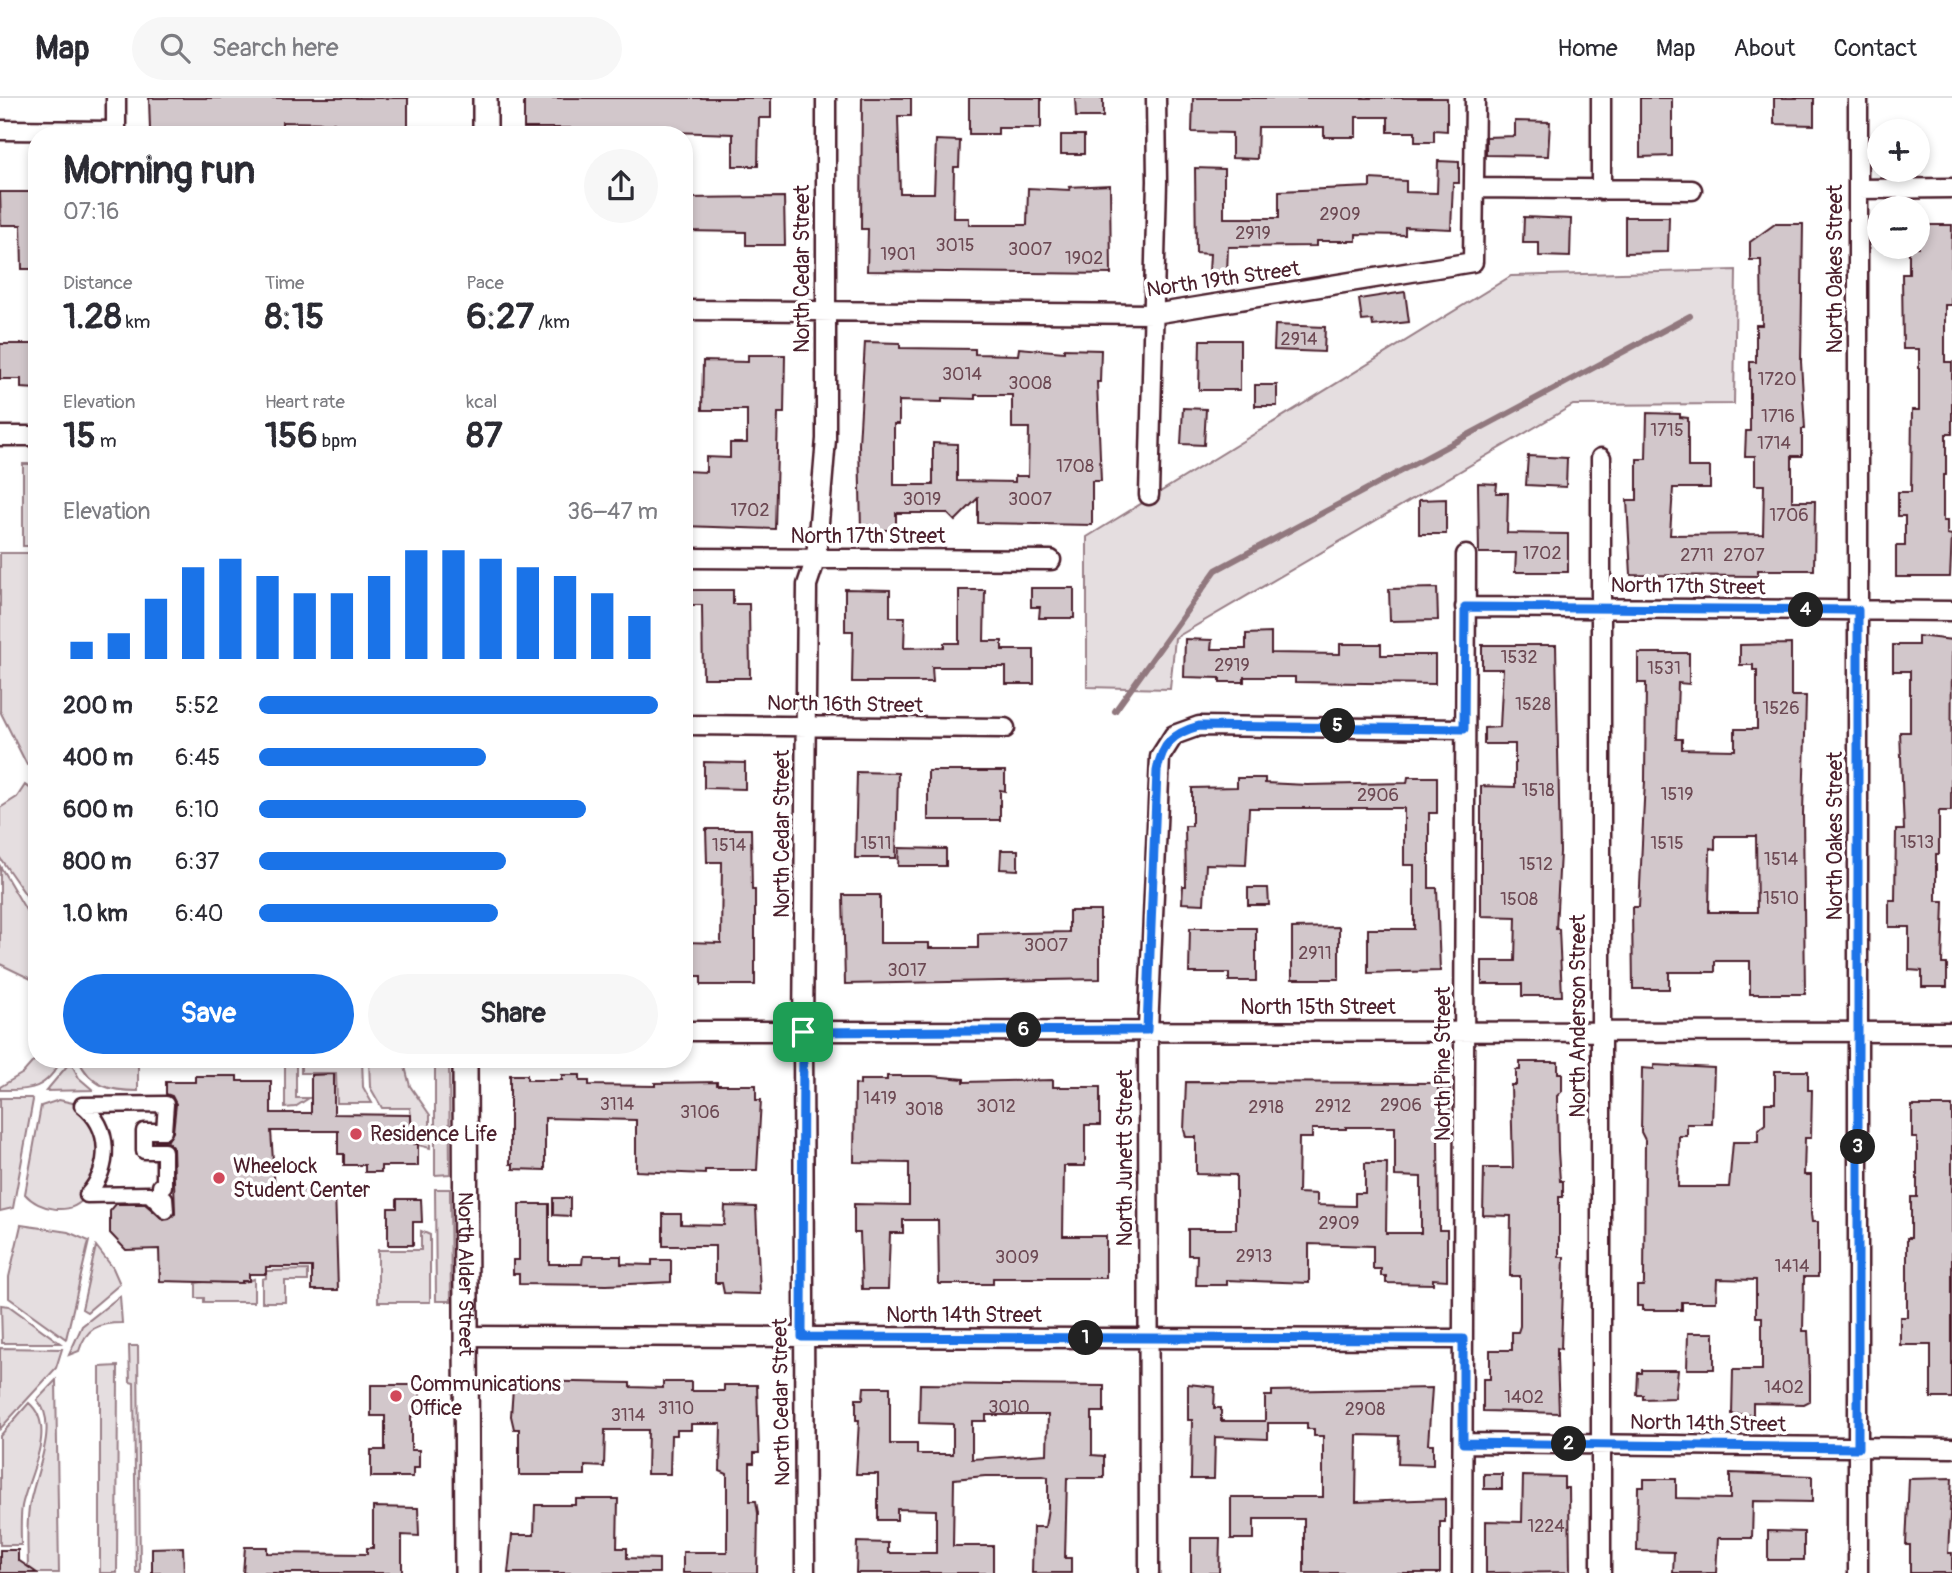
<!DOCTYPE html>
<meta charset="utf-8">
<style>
:root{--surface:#fff;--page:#f7f7f7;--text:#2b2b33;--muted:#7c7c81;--line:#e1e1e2;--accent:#1a73e8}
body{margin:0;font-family:Pangolin,sans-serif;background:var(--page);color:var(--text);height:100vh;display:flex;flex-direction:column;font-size:26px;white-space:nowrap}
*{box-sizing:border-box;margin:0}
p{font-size:23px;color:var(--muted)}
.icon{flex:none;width:38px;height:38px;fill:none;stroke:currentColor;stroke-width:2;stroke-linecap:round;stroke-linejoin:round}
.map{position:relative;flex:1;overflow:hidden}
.drawer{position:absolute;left:28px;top:28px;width:665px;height:942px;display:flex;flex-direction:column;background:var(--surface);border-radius:28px;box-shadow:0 4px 10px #0003}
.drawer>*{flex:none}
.buttons{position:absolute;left:1867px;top:21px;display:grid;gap:14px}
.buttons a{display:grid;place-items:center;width:63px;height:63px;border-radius:50%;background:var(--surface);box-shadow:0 4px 10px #0003;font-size:35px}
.pin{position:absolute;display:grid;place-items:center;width:60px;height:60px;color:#fff;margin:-30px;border-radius:14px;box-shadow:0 4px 10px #0006}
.km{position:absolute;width:35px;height:35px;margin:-18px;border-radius:50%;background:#222;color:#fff;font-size:19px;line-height:35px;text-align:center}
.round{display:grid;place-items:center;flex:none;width:74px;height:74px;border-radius:37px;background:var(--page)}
.summary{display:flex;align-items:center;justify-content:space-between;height:119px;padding:0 35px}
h1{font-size:38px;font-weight:700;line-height:52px}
.figures{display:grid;grid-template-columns:repeat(3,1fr);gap:10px;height:119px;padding:7px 35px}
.figures div{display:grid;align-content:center}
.figures b{font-size:35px;font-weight:700}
.figures small{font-size:19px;font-weight:400}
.figures p{font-size:19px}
.chart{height:196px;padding:14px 35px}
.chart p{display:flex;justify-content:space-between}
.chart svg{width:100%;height:126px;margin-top:7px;stroke:var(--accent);stroke-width:6}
.action{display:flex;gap:14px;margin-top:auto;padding:14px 35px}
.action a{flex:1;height:80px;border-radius:42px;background:var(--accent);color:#fff;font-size:28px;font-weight:700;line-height:80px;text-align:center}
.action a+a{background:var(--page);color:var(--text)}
ul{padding:0 35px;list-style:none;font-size:23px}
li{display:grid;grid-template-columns:112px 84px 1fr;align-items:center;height:52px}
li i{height:18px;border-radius:9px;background:var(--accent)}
header{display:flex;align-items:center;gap:42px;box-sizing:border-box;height:98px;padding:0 35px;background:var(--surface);border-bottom:2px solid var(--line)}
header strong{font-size:33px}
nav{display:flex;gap:38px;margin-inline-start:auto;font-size:24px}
.search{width:490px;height:63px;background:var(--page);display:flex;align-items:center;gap:18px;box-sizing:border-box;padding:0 24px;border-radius:38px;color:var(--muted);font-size:26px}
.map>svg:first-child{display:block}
</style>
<header>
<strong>Map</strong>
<div class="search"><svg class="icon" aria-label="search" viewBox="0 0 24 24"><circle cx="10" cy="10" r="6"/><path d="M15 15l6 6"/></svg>Search here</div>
<nav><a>Home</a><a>Map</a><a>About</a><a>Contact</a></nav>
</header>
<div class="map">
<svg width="1952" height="1475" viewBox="0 0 1952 1475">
<rect width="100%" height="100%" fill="#fff"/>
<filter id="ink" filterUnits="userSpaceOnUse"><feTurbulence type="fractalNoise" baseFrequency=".0143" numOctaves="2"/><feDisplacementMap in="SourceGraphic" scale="14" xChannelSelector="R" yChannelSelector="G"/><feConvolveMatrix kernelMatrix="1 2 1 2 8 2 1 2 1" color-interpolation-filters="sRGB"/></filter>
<g filter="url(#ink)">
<path fill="#e5dee0" stroke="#987e86" stroke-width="2" d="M1736 172 1734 306 1573 307 1175 540 1170 591 1087 589V439L1511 178Z
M23 366H37V448H23Z
M0 455H37V667H27L0 613Z
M25 687 37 695V813L0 760V710L17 699Z
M0 768 37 831V884L0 866Z
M37 959 62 961C46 991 32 993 0 992V989L23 975Z
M78 961H138V993C110 993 91 989 78 961Z
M285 961H296V1000H309L295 1009 285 1010Z
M301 961H362L363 989 372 1005H337L336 975H301Z
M369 961H403L410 988 430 1017V1050L414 1046 410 1010H382L370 989Z
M435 961H449L450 1076 435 1077Z
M72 967 79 980 93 992 46 993 67 968Z
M0 1000H31L33 1002 13 1110 0 1113Z
M59 1002 82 1007 105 1050C99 1065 95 1085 86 1098 71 1119 39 1112 25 1096L41 1008Z
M435 1091H450L451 1203H436Z
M21 1127 68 1134 89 1143 66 1241 9 1200V1179Z
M421 1133 430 1137V1204H378V1152H421Z
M96 1148 113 1170 120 1186 87 1214 82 1211Z
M308 1172V1183H285V1204H262V1181L266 1180V1173Z
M254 1181V1204H204V1200H196V1185L219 1182 220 1185H242Z
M120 1198 122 1225C98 1225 86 1230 79 1253L69 1257 82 1228Z
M1 1207 9 1208 60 1245H2Z
M129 1248H138L140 1475H136L134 1285 130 1284Z
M0 1250 62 1251 56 1270 0 1331Z
M118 1268 117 1475H100V1269Z
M56 1282 59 1475H28C28 1454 26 1431 29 1410 33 1380 61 1326 37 1302Z
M29 1305C58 1330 28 1378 22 1408 20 1421 21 1434 21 1447H0V1338Z"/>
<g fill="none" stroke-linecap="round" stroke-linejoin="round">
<path stroke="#91787e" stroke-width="6" d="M1115 613 1216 472 1690 218"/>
</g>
<path fill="#d2c7cb" stroke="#4a1f2b" stroke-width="2" fill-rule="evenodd" d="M149 0H408V30H401V37H334V25L282 24V34L164 37V32H150Z
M524 0H771V20H759L758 68H733V36L642 33V37H570V30H524Z
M862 0H911V18H898L900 95H934L936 42 960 43 959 69H954L953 120H969V127H1027L1028 90 1070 92 1069 89 1110 87 1111 176 867 173 868 131H861Z
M969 0H1041V30H998V36H969Z
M1075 0H1103V19H1076Z
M1193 0H1447V33L1434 32V44H1415V34H1388V19H1356V39H1324V29H1258L1257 61 1232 60V35L1192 34Z
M1640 0H1672V58L1640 59Z
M1774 0H1814V27L1774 26Z
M1515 23 1550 24 1548 58 1486 57V39L1515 38Z
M1061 37H1084V56H1061Z
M1438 63 1459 64V85H1453L1451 131 1405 129V137L1356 136V143H1316V148L1228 149 1227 175 1209 174 1210 156 1196 155 1195 70 1224 71V120H1279V93L1370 89V81L1406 83V94L1437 95Z
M0 94H37V171H22L21 127H1Z
M784 99 785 147H746V134L684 133V100Z
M1524 119 1571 121 1570 159 1539 158V145H1523Z
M1625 119H1669L1668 154 1625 155Z
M1775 126H1803L1801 264 1805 331H1802V358H1792V403H1815L1814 472H1758V478L1631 477 1627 402H1637V361H1646L1647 315 1680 316V319L1688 320V369H1710V390H1673L1670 437 1763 436 1764 387H1755V358H1745L1746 333H1750V264H1756V227H1762L1761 162H1750V144Z
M1918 127H1952L1951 207H1945V264H1952V336H1946V377H1943V423H1947V436L1952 437 1950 479H1896V448H1905V418H1898V394H1911L1912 312H1919V251H1903L1902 176H1909V149H1918Z
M1405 194 1409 224 1373 228 1372 222 1362 223 1359 201Z
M1275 227 1325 229 1324 254 1274 252Z
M1200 242H1240V292H1199Z
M865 244 900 245V250L975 251V256L1018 257 1019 250 1064 254V251L1101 252 1100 284H1097L1101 383H1092V427L978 425V400L955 423 947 415H896V432H861L859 346ZM975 297H1012V330H1029L1028 378H1015V384L957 383V346L933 345V387H894V326H899V303L942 304V300L975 301Z
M0 246H37V291L21 290V281H0Z
M748 257H785L784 315H778L775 431 684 428V373L706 374V359L730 360V345H747V312H702L703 263 748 264Z
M1255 287H1277V308H1255Z
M1183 310 1206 311 1204 347 1181 346Z
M1528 358 1567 360 1566 389 1526 387Z
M1478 385 1497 386 1496 395H1508L1507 435 1568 436V474H1515L1516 455H1479Z
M1446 401V436H1419V402Z
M1031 490H1074V520H1039L1040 509H1031Z
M1437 490 1438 522 1390 523 1389 491Z
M845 491 890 492V519H905L904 550 944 549V545H959V492H985L984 543H1002V552H1034V586H1006V569H932L933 584H852L853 533H845Z
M684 492H733V506H749L750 580H703L702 507H684Z
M1271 535V555L1340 556V546H1381V557H1435V586L1295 584V579H1244V584H1220V580L1184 579 1185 541 1212 542 1211 551H1246V536Z
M1918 538 1952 542 1951 713H1939V756H1936V803H1944L1942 866H1947V889H1922V873L1909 872V829H1889V802H1895L1896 732H1904L1900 634H1910V573H1893V547H1918Z
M1791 546V598H1806L1803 715 1805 896H1750V863H1715V874H1669V891H1633L1632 809H1639L1645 682 1646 585H1638V555H1689V586L1678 585 1676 641H1682V651L1735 652V631H1757V572H1753V567H1740V547ZM1715 738H1756L1757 814H1709L1710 750 1715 751Z
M1482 547H1556L1560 754 1556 831H1559L1562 898H1522V886H1482V863H1515L1516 819 1481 818V688L1515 689V646H1484V630L1500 629 1503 571H1482Z
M704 664 745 665V691L704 690Z
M928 673H1005V693L1000 692V722H928Z
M857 674 898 675 896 760H855Z
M1408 679H1437V715H1429V790H1437L1440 873 1368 875V831H1414V767H1404V710H1249L1246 767 1206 766 1204 806 1182 805 1183 788H1186L1185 728H1192V690L1237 689V680H1265V685L1307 687 1407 685Z
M706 731H751L752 792H755V887H701V878H684V844L721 845 722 764H707Z
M899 750 946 751V768H898Z
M1001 752H1018V772L1000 771Z
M1248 790H1268L1269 807H1248Z
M843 797H880V845H929V850H978V836L1069 834V813H1100V881L845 886Z
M1339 829V881H1292V830Z
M1190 830H1256V883H1229V875H1189Z
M1520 964H1558V975H1562V993L1557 998 1558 1053 1560 1083H1563V1099H1559V1159H1564L1561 1251 1557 1250V1260L1559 1315 1483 1313V1281H1490V1252H1512V1234H1518L1520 1228V1178H1510L1511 1118 1483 1117 1484 1070H1513L1511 987H1516V972H1520Z
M1654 967 1714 970 1712 1026H1687V1038H1679L1678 1089H1729L1733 1044H1758V1032L1765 1026V1005H1775V973H1808V992H1812L1811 1040H1805L1804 1077H1811V1116L1812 1124H1818V1179H1804L1803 1233H1808L1810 1277V1303L1804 1306 1753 1305V1317L1732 1316 1733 1272H1762V1219H1756V1182L1717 1181 1716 1204H1682V1212H1642V1208H1637V1188H1643L1644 1185 1645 1042 1641 1034 1642 970 1654 971Z
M334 976V1016L411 1017V1039H414V1046H418V1068H381V1074H365V1067H344V1056H338V1033H271L275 1092H335L338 1192H312V1169H266V1176H249V1183H242V1185L160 1183 159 1151 126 1152 110 1135V1113L116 1106H145L164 1122 175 1116 173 1049 168 1044 154 1043 168 1042 173 1034 176 1006 172 998 166 996V984H195V978H237V983H271V1015H311V977Z
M510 977H527V982H562V977H580V983H589V987L655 988V985L717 984V987H756V1002H761L757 1072H705V1076L636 1073V1022L545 1020V1072L513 1071V1066H510Z
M887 978H932L964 981V984L1053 982V989H1100V1027H1085V1068H1064L1063 1138H1106V1180H993V1186H939L938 1122H903V1135H890L888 1191H862L860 1135H854V1106L909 1107V1065L854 1064 855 986 860 987V982H887Z
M1186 984 1438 985V992H1450L1449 1034H1445V1040H1438L1439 1132H1447V1182L1433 1181V1186L1386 1185V1178H1381V1171H1373V1148L1309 1146V1185L1227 1182V1187H1196L1197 1157H1188V1131H1236V1077L1196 1076V1039H1186L1184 1032ZM1346 1029H1395V1078L1421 1079V1135H1386L1387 1065H1365V1095H1355V1108L1317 1107V1096L1298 1095 1299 1040H1312V1031H1346Z
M1912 1008H1952V1300H1931V1247H1900V1219H1907V1140H1911V1099H1917V1040H1912Z
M553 1100H570V1118L553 1117Z
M397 1101H421L422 1124H413V1147H388V1110H397Z
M519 1106H549V1166H582L583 1158H621V1166L652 1167V1162H671V1184L607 1187 519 1186V1176H513V1162H519Z
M725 1108 756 1109 760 1196 724 1195 722 1185H715V1148H663V1116H681V1126L724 1127Z
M1688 1235H1714V1271H1687Z
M1642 1272H1678L1675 1300 1643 1301V1297H1637L1638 1275H1642Z
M518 1283 630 1285V1289L663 1290V1284H691V1293H724V1287H757L759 1355H754V1365H750V1403H756L758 1415 757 1475H683V1454H727V1376L720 1373 721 1326H691V1332H677V1337H671L670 1376H647L648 1332H605L604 1369 585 1368V1377H519V1331H514L511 1318 513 1290H518Z
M920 1286 1104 1288V1314H1092V1357L1104 1358V1380H1067L1065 1460H1071V1475H1032L1033 1429H1045L1048 1410V1379L1043 1378H985L954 1381 953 1448H993V1475H856L857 1444 888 1445V1455H936V1412L897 1411V1422H878V1376H856L859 1322H856V1301H863L864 1289H890V1346H917V1356H953V1326L919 1325ZM986 1317H1048L1047 1356 972 1361V1323H986Z
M1188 1286 1215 1289 1214 1310H1221V1323H1265V1298H1272V1293L1432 1290 1428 1346H1433V1367L1398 1366 1399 1338 1357 1337 1356 1404 1445 1401V1424H1440V1475H1304V1421H1254V1441H1231V1399H1323V1338H1314V1331H1307V1325H1268V1341L1215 1339 1214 1381H1191L1192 1322H1188Z
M371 1287H420V1309H415V1318H411V1352H419V1370H413V1379H371V1352H385V1318H371Z
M1730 1375 1812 1378V1404L1753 1403 1752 1440H1718L1716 1475H1673L1674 1454 1637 1453 1638 1389H1644V1381H1676V1400L1730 1401Z
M1484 1376H1502V1391H1484Z
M1523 1378 1564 1379V1390H1569L1570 1474 1486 1475V1423L1522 1424Z
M1952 1380 1948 1455H1952V1475H1910V1447H1906L1909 1381Z
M576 1401H618L617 1450H627V1460L659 1461V1475H508L512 1437H534L535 1407H576Z
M373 1409 418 1410 419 1438 402 1437V1475H243L245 1449H267V1455L367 1456V1450H373Z
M1768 1433 1804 1434V1462H1768Z
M1191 1440H1220L1219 1475H1191Z
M183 1449 184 1475H152V1450Z
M0 1452H18V1462L37 1475H0Z"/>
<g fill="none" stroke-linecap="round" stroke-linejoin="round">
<defs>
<path id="pedestrian" d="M166 1006 164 1033H144V1053H164V1088H160V1100H165L166 1113 149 1096 87 1097C111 1070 112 1030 82 1007Z"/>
<path id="minor" d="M1601 0V92
M1858 0V1475
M0 32 116 33
M116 37V0
M1474 90 1692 92
M1858 91 1952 90
M684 212 1154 216 1473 164 1475 0
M0 338H37
M1149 397 1157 83 1156 0
M684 460 1051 462
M1465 509 1952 513
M684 627 1005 630
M684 933 1952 934
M465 1238 1463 1241
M1463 1345 1952 1350
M805 1475 803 934 807 487 816 460 826 341V0
M1149 1475 1148 932 1160 659 1174 637 1199 628 1464 631
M1462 1475 1466 457
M1601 1475V360"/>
<g id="tertiary">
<path d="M485 37V0"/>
<path id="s1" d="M465 961 467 1475"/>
</g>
</defs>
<use href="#pedestrian" stroke="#4a1f2b" stroke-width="19"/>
<use href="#minor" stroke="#4a1f2b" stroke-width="23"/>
<use href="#tertiary" stroke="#4a1f2b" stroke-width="28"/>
<use href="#pedestrian" stroke="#fff" stroke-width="14"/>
<use href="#minor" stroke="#fff" stroke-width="18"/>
<use href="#tertiary" stroke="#fff" stroke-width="23"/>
</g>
</g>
<g fill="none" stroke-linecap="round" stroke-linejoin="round" filter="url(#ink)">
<defs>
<path id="route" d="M1465 509 1858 512V1350L1463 1345V1241L802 1239 803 934 1147 932 1157 673C1162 646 1173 635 1199 628L1464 631Z"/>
</defs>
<use href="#route" stroke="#fff" stroke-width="14"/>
<use href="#route" stroke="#1a73e8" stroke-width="9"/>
</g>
<g fill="#d1495b" stroke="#fff" stroke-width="2.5">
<circle cx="356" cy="1036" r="7"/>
<circle cx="219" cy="1080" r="7"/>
<circle cx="396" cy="1298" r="7"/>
</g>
<g text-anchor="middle" stroke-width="7" stroke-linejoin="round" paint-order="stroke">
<g font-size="18" fill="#6c4953">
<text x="1340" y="122">2909</text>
<text x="1253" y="141">2919</text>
<text x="955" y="153">3015</text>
<text x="1030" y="157">3007</text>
<text x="898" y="162">1901</text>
<text x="1084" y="166">1902</text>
<text x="1299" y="247">2914</text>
<text x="962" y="282">3014</text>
<text x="1777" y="287">1720</text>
<text x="1030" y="291">3008</text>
<text x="1778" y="324">1716</text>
<text x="1667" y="338">1715</text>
<text x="1774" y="351">1714</text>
<text x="1075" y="374">1708</text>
<text x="922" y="407">3019</text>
<text x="1030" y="407">3007</text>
<text x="750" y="418">1702</text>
<text x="1789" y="423">1706</text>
<text x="1542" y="461">1702</text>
<text x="1697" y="463">2711</text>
<text x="1744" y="463">2707</text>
<text x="1519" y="565">1532</text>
<text x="1232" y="573">2919</text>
<text x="1664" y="576">1531</text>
<text x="1533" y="612">1528</text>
<text x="1781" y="616">1526</text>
<text x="1538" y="698">1518</text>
<text x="1677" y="702">1519</text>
<text x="1378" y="703">2906</text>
<text x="1917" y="750">1513</text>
<text x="876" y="751">1511</text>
<text x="1667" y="751">1515</text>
<text x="729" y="753">1514</text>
<text x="1781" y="767">1514</text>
<text x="1536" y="772">1512</text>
<text x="1781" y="806">1510</text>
<text x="1519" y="807">1508</text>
<text x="1046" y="853">3007</text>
<text x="1315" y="861">2911</text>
<text x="907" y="878">3017</text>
<text x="880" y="1006">1419</text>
<text x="617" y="1012">3114</text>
<text x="1401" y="1013">2906</text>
<text x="996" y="1014">3012</text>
<text x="1333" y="1014">2912</text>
<text x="1266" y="1015">2918</text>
<text x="924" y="1017">3018</text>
<text x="700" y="1020">3106</text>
<text x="1339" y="1131">2909</text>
<text x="1254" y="1164">2913</text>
<text x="1017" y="1165">3009</text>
<text x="1792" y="1174">1414</text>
<text x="1784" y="1295">1402</text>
<text x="1524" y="1305">1402</text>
<text x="1009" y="1315">3010</text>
<text x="676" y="1316">3110</text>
<text x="1365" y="1317">2908</text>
<text x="628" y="1323">3114</text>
<text x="1546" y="1434">1224</text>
</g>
<g font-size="21" fill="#4a1f2b" stroke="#fff">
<text transform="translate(802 171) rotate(-90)" y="7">North Cedar Street</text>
<text transform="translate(1835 171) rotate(-90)" y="7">North Oakes Street</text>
<text transform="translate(1223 181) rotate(-8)" y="7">North 19th Street</text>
<text x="868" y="445">North 17th Street</text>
<text transform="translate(1688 488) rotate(1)" y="7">North 17th Street</text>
<text transform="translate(845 606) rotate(1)" y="7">North 16th Street</text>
<text transform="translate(782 736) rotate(-90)" y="7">North Cedar Street</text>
<text transform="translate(1835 738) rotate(-90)" y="7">North Oakes Street</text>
<text x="1318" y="916">North 15th Street</text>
<text transform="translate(1578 918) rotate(-90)" y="7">North Anderson Street</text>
<text transform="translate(1443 966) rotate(-90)" y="7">North Pine Street</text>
<text transform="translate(1125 1060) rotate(-90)" y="7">North Junett Street</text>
<text dy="7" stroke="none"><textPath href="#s1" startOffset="215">North Alder Street</textPath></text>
<text x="964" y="1224">North 14th Street</text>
<text transform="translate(781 1304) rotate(-91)" y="7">North Cedar Street</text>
<text transform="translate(1708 1325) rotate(1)" y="7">North 14th Street</text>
</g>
<g font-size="21" fill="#4a1f2b" stroke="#fff" text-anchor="start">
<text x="370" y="1043">Residence Life</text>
<text x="233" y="1075">Wheelock<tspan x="233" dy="24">Student Center</tspan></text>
<text x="410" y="1293">Communications<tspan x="410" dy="24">Office</tspan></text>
</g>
</g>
</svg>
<div class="buttons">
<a>+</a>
<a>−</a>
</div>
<div class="pin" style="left:803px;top:934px;background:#1e9e55"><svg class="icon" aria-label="arrive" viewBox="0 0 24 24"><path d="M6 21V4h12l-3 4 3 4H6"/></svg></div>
<b class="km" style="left:1086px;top:1240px">1</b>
<b class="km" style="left:1569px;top:1346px">2</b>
<b class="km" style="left:1858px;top:1049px">3</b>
<b class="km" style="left:1806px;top:512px">4</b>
<b class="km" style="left:1338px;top:628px">5</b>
<b class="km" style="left:1024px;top:932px">6</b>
<section class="drawer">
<div class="summary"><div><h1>Morning run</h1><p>07:16</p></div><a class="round"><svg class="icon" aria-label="share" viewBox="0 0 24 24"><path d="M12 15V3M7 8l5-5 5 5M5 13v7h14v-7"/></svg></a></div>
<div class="figures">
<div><p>Distance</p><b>1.28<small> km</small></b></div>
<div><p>Time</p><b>8:15</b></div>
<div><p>Pace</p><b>6:27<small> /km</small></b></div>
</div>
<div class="figures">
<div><p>Elevation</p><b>15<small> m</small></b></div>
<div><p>Heart rate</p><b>156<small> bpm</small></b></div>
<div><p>kcal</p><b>87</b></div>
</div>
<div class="chart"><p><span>Elevation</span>36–47 m</p>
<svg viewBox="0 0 160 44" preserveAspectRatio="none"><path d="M5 44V38M15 44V35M25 44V23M35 44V12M45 44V9M55 44V15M65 44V21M75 44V21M85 44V15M95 44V6M105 44V6M115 44V9M125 44V12M135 44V15M145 44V21M155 44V29"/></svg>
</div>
<ul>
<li><b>200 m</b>5:52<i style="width:100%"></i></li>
<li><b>400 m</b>6:45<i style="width:57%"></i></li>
<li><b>600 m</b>6:10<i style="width:82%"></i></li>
<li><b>800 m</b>6:37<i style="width:62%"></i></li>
<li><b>1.0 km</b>6:40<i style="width:60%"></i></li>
</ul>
<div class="action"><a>Save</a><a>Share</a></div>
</section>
</div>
